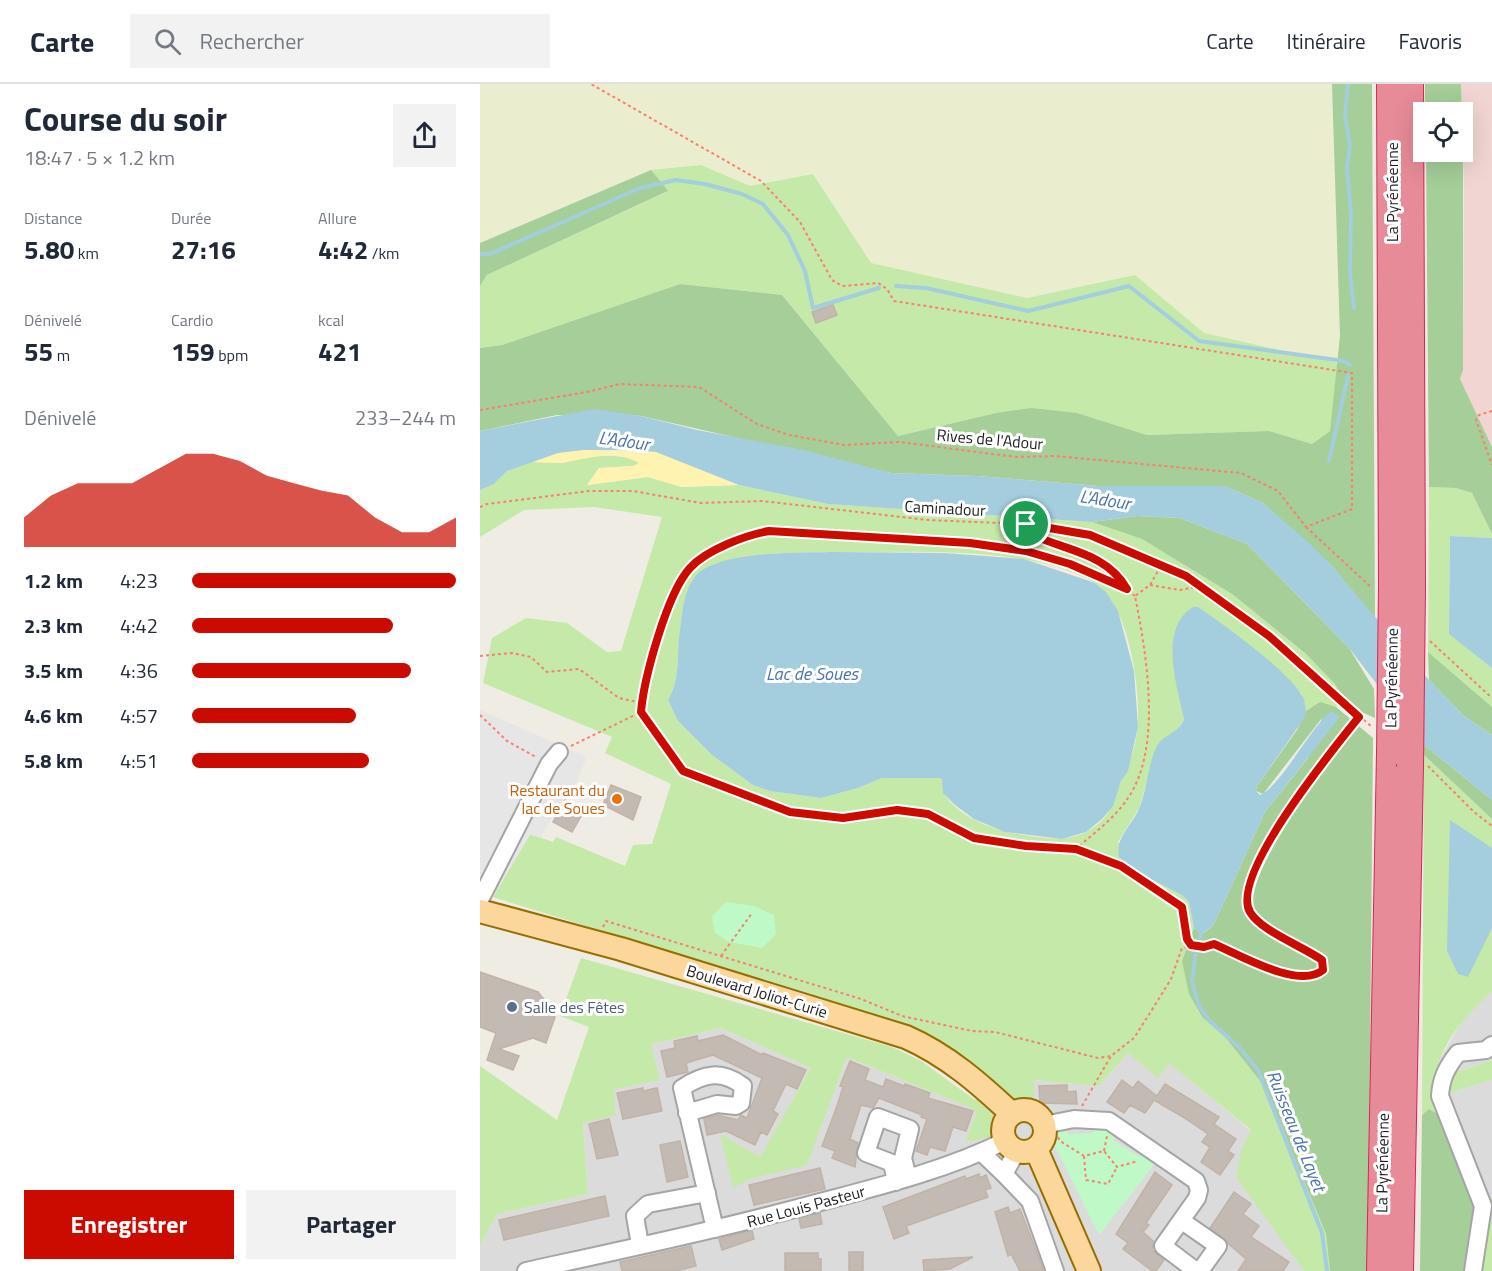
<!DOCTYPE html>
<html lang="fr">
<meta charset="utf-8">
<style>
:root{--surface:#fff;--page:#f2f2f3;--text:#1f2937;--muted:#747a83;--line:#e0e1e3;--accent:#cb0b00}
body{margin:0;font-family:"Titillium Web",sans-serif;background:var(--page);color:var(--text);height:100vh;display:flex;flex-direction:column;font-size:22px;white-space:nowrap}
*{box-sizing:border-box;margin:0}
p{font-size:20px;color:var(--muted)}
.icon{flex:none;width:33px;height:33px;fill:none;stroke:currentColor;stroke-width:2;stroke-linecap:round;stroke-linejoin:round}
.map{position:relative;flex:1;overflow:hidden}
.side{display:flex;flex-direction:column;background:var(--surface);width:480px}
.side>*{flex:none}
.fabs{position:absolute;left:933px;top:18px;display:grid;gap:12px}
.fabs a{display:grid;place-items:center;width:60px;height:60px;border-radius:0px;background:var(--surface);box-shadow:0 6px 24px #0002;font-size:30px}
.pin{position:absolute;display:grid;place-items:center;width:51px;height:51px;color:#fff;margin:-26px;border:3px solid #fff;border-radius:50%;box-shadow:0 2px 6px #0007}
.round{display:grid;place-items:center;flex:none;width:63px;height:63px;border-radius:0px;background:var(--page)}
.summary{display:flex;align-items:center;justify-content:space-between;height:102px;padding:0 24px}
h1{font-size:33px;font-weight:700;line-height:45px}
.metrics{display:grid;grid-template-columns:repeat(3,1fr);gap:9px;height:102px;padding:6px 24px}
.metrics div{display:grid;align-content:center}
.metrics b{font-size:26px;font-weight:700}
.metrics small{font-size:16px;font-weight:400}
.metrics p{font-size:16px}
.chart{height:168px;padding:12px 24px}
.chart p{display:flex;justify-content:space-between}
.chart svg{width:100%;height:108px;margin-top:6px;fill:var(--accent);opacity:.7}
.cta{display:flex;gap:12px;margin-top:auto;padding:12px 24px}
.cta a{flex:1;height:69px;border-radius:0px;background:var(--accent);color:#fff;font-size:24px;font-weight:700;line-height:69px;text-align:center}
.cta a+a{background:var(--page);color:var(--text)}
ul{padding:0 24px;list-style:none;font-size:20px}
li{display:grid;grid-template-columns:96px 72px 1fr;align-items:center;height:45px}
li i{height:15px;border-radius:8px;background:var(--accent)}
header{display:flex;align-items:center;gap:36px;box-sizing:border-box;height:84px;padding:0 30px;background:var(--surface);border-bottom:2px solid var(--line)}
header strong{font-size:28px}
nav{display:flex;gap:33px;margin-inline-start:auto;font-size:21px}
.search{width:420px;height:54px;background:var(--page);display:flex;align-items:center;gap:15px;box-sizing:border-box;padding:0 21px;border-radius:0px;color:var(--muted);font-size:22px}
main{display:flex;flex:1;min-height:0}
.map>svg:first-child{display:block}
</style>
<header>
<strong>Carte</strong>
<div class="search"><svg class="icon" aria-label="search" viewBox="0 0 24 24"><circle cx="10" cy="10" r="6"/><path d="M15 15l6 6"/></svg>Rechercher</div>
<nav><a>Carte</a><a>Itinéraire</a><a>Favoris</a></nav>
</header>
<main>
<section class="side">
<div class="summary"><div><h1>Course du soir</h1><p>18:47 · 5 × 1.2 km</p></div><a class="round"><svg class="icon" aria-label="share" viewBox="0 0 24 24"><path d="M12 15V3M7 8l5-5 5 5M5 13v7h14v-7"/></svg></a></div>
<div class="metrics">
<div><p>Distance</p><b>5.80<small> km</small></b></div>
<div><p>Durée</p><b>27:16</b></div>
<div><p>Allure</p><b>4:42<small> /km</small></b></div>
</div>
<div class="metrics">
<div><p>Dénivelé</p><b>55<small> m</small></b></div>
<div><p>Cardio</p><b>159<small> bpm</small></b></div>
<div><p>kcal</p><b>421</b></div>
</div>
<div class="chart"><p><span>Dénivelé</span>233–244 m</p>
<svg viewBox="0 0 160 44" preserveAspectRatio="none"><path d="M0 44V32L10 23L20 18L30 18L40 18L50 12L60 6L70 6L80 9L90 15L100 18L110 21L120 23L130 32L140 38L150 38L160 32V44z"/></svg>
</div>
<ul>
<li><b>1.2 km</b>4:23<i style="width:100%"></i></li>
<li><b>2.3 km</b>4:42<i style="width:76%"></i></li>
<li><b>3.5 km</b>4:36<i style="width:83%"></i></li>
<li><b>4.6 km</b>4:57<i style="width:62%"></i></li>
<li><b>5.8 km</b>4:51<i style="width:67%"></i></li>
</ul>
<div class="cta"><a>Enregistrer</a><a>Partager</a></div>
</section>
<div class="map">
<svg width="1012" height="1187" viewBox="0 0 1012 1187">
<rect width="100%" height="100%" fill="#efece3"/>
<path fill="#dcdbdb" d="M1012 908V976L984 986 972 987 968 1009 1012 996V1114L996 1120 956 990 960 975 986 930Z
M241 944 331 984 280 1074 241 1051 253 1103 270 1095 327 1080 367 973 495 1025 496 1029 487 1057 516 1026 533 1016 553 1018 554 996 619 1002 648 969 689 978 771 1047 762 1064 824 1187H0V1162L17 1130 108 1110 103 1039 171 960Z"/>
<path fill="#f0d5d2" d="M981 0H1012V363L980 295 983 286 984 99Z"/>
<path fill="#eaeecf" d="M0 0H852L860 252 858 279 724 249 655 191 547 214 391 179 333 90 270 102 221 81 171 86 0 159Z"/>
<path fill="#c5e9a9" fill-rule="evenodd" d="M221 81 270 102 333 90 391 179 547 214 655 191 724 249 858 279 850 347 832 360 789 347 667 351 597 329H516L418 352 302 211 200 200 22 261 0 264V202L7 191 187 108 171 86Z
M117 371 148 373 160 379 153 382 119 384 107 401 168 393 202 403 259 401 348 420 612 438 662 455 752 510 825 569 855 600 864 615 856 623 840 619 826 627 822 610 802 590 694 562 704 635 697 647 678 660 659 724 638 758 661 790 702 811 709 818 714 844 702 877 723 934 745 953 785 1003 846 1150 850 1187H824L756 1093 762 1064 771 1046 689 979 678 994 648 969 619 1002 554 996V1018L533 1016 429 947 375 925 13 813 50 750 73 758 76 753 145 782 153 761 172 760 191 700 125 669 132 653 3 599 12 554 46 534 87 539 127 568 141 567 182 433 114 423 44 426 0 453V406L14 400 27 387 52 378 83 379ZM351 468C425 469 550 460 615 499 650 520 664 617 656 655 653 671 647 683 641 698 631 720 632 734 606 748 587 758 564 754 544 751 518 748 483 735 467 714 462 707 465 699 460 694H402L378 704 341 714 290 707 273 701 232 671 198 637 188 616C200 596 197 575 199 553 202 533 202 512 213 495 232 466 318 469 351 468Z
M949 403 976 404 992 409 1012 450V454L970 452 969 549 1012 584V623L948 568Z
M944 671 1012 735V908C990 927 961 958 957 988 955 1001 959 1018 960 1031L949 1025 942 1031Z
M101 874 412 963 441 977 495 1016 498 1014 516 1026 517 1042 509 1053 486 1058 496 1029 494 1025 367 973 327 1081 270 1095 253 1104 240 1050 280 1073 331 984 241 944 171 960 180 996 134 1005 135 1031 103 1039 108 1110 17 1130 0 1162V982L77 1036 109 943 80 932Z
M1012 976V996L968 1009 972 987 984 986Z
M1012 1114V1187H986L996 1120Z"/>
<path fill="#a5ce98" d="M852 0H892L895 534 851 481 783 419 745 402H619L497 392 411 389 157 331H77L0 347V264L22 261 200 200 302 211 418 352 516 329 551 324 597 329 667 351 789 347 832 360 850 347 860 252Z
M945 0H981L982 28H945Z
M983 57V286L980 295 1012 363V450L992 409 976 404 949 403 946 68H982Z
M171 86 188 107 7 191 0 202V159Z
M657 432 700 434 767 460 869 564 894 605 895 634 877 626 864 615 855 600 825 569 752 510 662 455 612 438Z
M948 568 1012 623V651L984 632 949 596Z
M840 618 856 623 893 654 888 1187H850L846 1150 785 1003 745 953 723 934 709 910 702 877 714 844 722 850 733 842 785 728 828 674 842 634 783 710 776 707 777 702 817 646 826 627Z
M943 660 1012 716V735L944 671Z
M949 1025 960 1031 996 1120 986 1187H940L942 1031Z"/>
<path fill="#fff3b1" d="M103 366 176 368 259 401 202 403 168 393 107 401 119 384 153 382 159 379C135 365 111 374 85 378 74 380 63 378 52 378L78 369Z"/>
<path fill="#c0f9c8" d="M246 818 274 822 294 831 296 850 282 864 249 858 235 849 232 832Z
M585 1042 588 1050 613 1049 614 1044H627L636 1050 633 1056 660 1073 664 1069 676 1078 619 1151 571 1054 575 1046Z"/>
<path fill="#e6e6e6" d="M0 626 107 673 94 703 84 713 61 753 50 751 13 813 0 810Z"/>
<path fill="#a4cddd" d="M114 325 157 331 217 346 324 366 411 389 497 392 619 402H745L783 419 829 459 851 481 949 596 984 632 1012 651V716L943 660 869 564 767 460 700 434 657 432 612 438 348 420 259 401 176 368 153 366H103L78 369 27 387 14 400 0 406V347Z
M970 452 1012 454V584L969 550Z
M351 468 464 469 544 475 615 499 626 508 638 527 654 587 658 643 648 687 641 697 633 722 622 735 606 748 582 755 525 748 494 735 475 721 463 709 462 696 460 694H402L378 704 341 714 290 707 273 701 232 671 198 637 188 616C200 596 197 575 199 553 202 533 202 512 213 495 232 466 318 469 351 468Z
M713 523H718C743 540 813 590 824 615L826 627 823 636 777 702 776 707 780 711C801 702 830 644 851 627L860 633 785 728 733 842 721 850 714 844 709 818 702 811 661 790 639 773C635 755 650 743 658 727 667 708 667 684 676 664 681 651 699 650 704 635 697 602 678 545 713 523Z
M970 736 1012 764V844L988 893 978 890 967 867Z"/>
<g fill="none" stroke-linecap="round" stroke-linejoin="round">
<path stroke="#a4cddd" stroke-width="4" d="M868 0 865 31 870 62 867 84 871 131 870 189 874 224
M0 170H10L160 104 196 96 225 100 262 110 283 120 308 151 325 187 333 224 399 204
M416 202 446 204 548 227 649 202 719 257 864 277 870 281
M849 377 868 292
M718 858 722 847
M716 866 712 898 719 922 729 936 759 963 778 986 842 1149 847 1187"/>
</g>
<path fill="#c3bbb3" stroke="#c0b3a6" stroke-width="1.5" d="M353 221 357 231 336 239 332 228Z
M131 701 161 713 153 736 123 721Z
M85 716 104 727 92 748 73 738Z
M0 888 58 908 66 918 62 929 75 933 66 959 53 954 19 965 39 972 33 986 7 976 16 949 0 943Z
M243 951 282 971 283 969 326 986 317 1005 306 1000 293 1027 298 1030 287 1051 281 1048 275 1061 246 1047 227 1051 224 1035 238 1031 258 1036 261 1031 267 1034 282 994 233 971 206 979 208 988 187 993 181 967 195 964 194 957 217 952 218 957Z
M370 977 389 985 385 996 403 1003 406 995 424 1002 425 1000 450 1009 448 1014 493 1027 486 1047 473 1043 465 1067 450 1063 447 1071 436 1067 447 1035 441 1033 442 1031 399 1014 393 1024 381 1021 370 1055 378 1059 375 1083 352 1074 355 1067 342 1062 357 1022 363 1003 360 1002Z
M642 996 653 1004 658 997 677 1012 685 1000 739 1033 734 1040 756 1055 748 1067 754 1071 740 1091 721 1078 730 1063 722 1058 728 1050 703 1033 674 1016 665 1029 650 1021 644 1029 627 1018Z
M587 1001V1008L596 1007 597 1020 560 1019 559 1002Z
M163 1004V1007L177 1004 182 1027 143 1035 137 1009Z
M129 1035 138 1071 117 1075 109 1040Z
M200 1057 208 1093 187 1098 180 1061Z
M340 1084 345 1105 274 1121 269 1101Z
M675 1088 692 1101 666 1139 669 1141 663 1148 674 1158 672 1166 684 1176 676 1187H672L643 1165 648 1159 636 1150Z
M499 1090 500 1094 506 1091 511 1104 505 1106 508 1113 426 1142 429 1149 414 1155 403 1123 485 1092 486 1095Z
M754 1108 771 1120 763 1130 779 1142 771 1153 809 1178 803 1187H758L766 1175 730 1144Z
M125 1112 129 1132 24 1156 19 1136Z
M528 1123 530 1129 540 1125 564 1187H540L531 1170 528 1172 515 1128Z
M340 1129 342 1140 321 1144 319 1134Z
M272 1146 274 1155 242 1166 239 1155Z
M211 1162 216 1182 196 1187H142L140 1178Z
M369 1168H383V1187H369Z
M305 1169H338V1175H341V1187H305Z
M493 1173 470 1185 444 1187 443 1176Z"/>
<g fill="none" stroke-linecap="round" stroke-linejoin="round">
<defs>
<path id="minor" d="M0 816 69 680 79 668
M207 1029 237 1020 256 1022 261 1019 263 1002C242 986 224 989 202 1004L235 1145
M564 1041 594 1035 629 1037 716 1097 719 1106 717 1114 683 1162 716 1187
M501 1068 524 1090 537 1067
M524 1090 550 1117 575 1187
M416 1098 412 1079 386 1069 398 1033 430 1045 423 1074 428 1094
M702 1137 738 1162 720 1187
M160 1161 155 1132 168 1120 227 1109
M46 1187C146 1165 245 1144 344 1117 405 1101 468 1085 525 1057
M993 1187 1003 1122 960 1012C961 994 967 983 978 969L1006 966 1012 961"/>
<path id="major" d="M0 827 141 865 426 953C467 971 500 1000 532 1030
M523 1047a21 21 0 1 1 42 0a21 21 0 1 1-42 0Z
M556 1065 609 1187"/>
<path id="highway" d="M910 0 912 501
M930 0 932 504
M900 1187 910 669
M920 1187 930 683"/>
</defs>
<use href="#minor" stroke="#a5a5a5" stroke-width="20"/>
<use href="#major" stroke="#976d00" stroke-width="26"/>
<use href="#highway" stroke="#d92458" stroke-width="28"/>
<path stroke="#f9806a" stroke-width="2" stroke-dasharray="3 3" stroke-linecap="butt" d="M0 326 107 308 140 300 219 303 277 340 309 351 364 361 420 358 536 373 574 372 761 389 798 407 826 443 872 425V289L414 217 407 205 398 199 362 202 352 196 320 138 281 97 111 0
M1012 327 999 331 996 336 1012 381
M0 423 7 420 109 407H153L221 419 282 417 448 436 546 440 610 451 682 480 726 505 789 552 892 643
M546 440 551 450C585 467 626 468 647 505
M826 443 892 504
M670 501 700 506 715 503 723 504
M655 512C568 448 395 453 289 447 266 451 226 466 210 484 186 510 165 593 161 628L203 687 310 728 363 734 417 726 448 730 493 754 546 762 596 765C614 749 635 734 648 714 683 663 666 568 655 512L670 501 682 480
M950 557 1012 614
M0 572 32 569 51 573 67 588 99 585 139 614 162 619
M0 631 27 657 56 673
M91 662 161 628
M948 682 994 728 1012 742
M596 765 641 782 702 823 707 855 711 861
M123 843 126 837 381 915 422 932 492 947 515 948 618 974 631 972
M241 872 272 829
M602 1022 631 972 654 954 675 921 691 895 702 864 734 860 812 893 836 892 843 886 842 876C822 862 781 848 770 829 749 792 854 664 878 634
M578 1053 580 1057 604 1072 624 1067 637 1083 658 1077
M624 1067 627 1052
M604 1072 606 1096 628 1100 637 1083"/>
<use href="#minor" stroke="#fff" stroke-width="16"/>
<use href="#major" stroke="#fcd79c" stroke-width="22"/>
<use href="#highway" stroke="#e68b97" stroke-width="26"/>
<defs>
<path id="highway-bridge" d="M910 669 912 501
M930 683 932 504"/>
</defs>
<use href="#highway-bridge" stroke="#d92458" stroke-width="28" stroke-linecap="butt"/>
<use href="#highway-bridge" stroke="#e68b97" stroke-width="26"/>
</g>
<g fill="none" stroke-linecap="round" stroke-linejoin="round">
<defs>
<path id="route" d="M546 440 610 451 706 492 789 552 879 633C854 664 749 792 770 828 781 847 822 862 842 876L843 886C819 906 760 871 734 860L724 863 711 861 707 855 702 823 641 782 596 765 546 762 494 754 448 730 417 726 363 734 310 728 203 687 161 628C164 594 187 509 210 484 226 466 266 451 289 447L490 459 546 467 590 480 647 505C626 468 585 467 551 450Z"/>
</defs>
<use href="#route" stroke="#fff" stroke-width="12"/>
<use href="#route" stroke="#cb0b00" stroke-width="8"/>
</g>
<circle fill="#e8710a" stroke="#fff" stroke-width="2" cx="137" cy="715" r="6"/>
<circle fill="#5c6f8a" stroke="#fff" stroke-width="2" cx="32" cy="923" r="6"/>
<g text-anchor="middle" stroke-width="6" stroke-linejoin="round" paint-order="stroke">
<g font-size="16" fill="#1e1e1e" stroke="#fff">
<text transform="translate(912 108) rotate(-90)" y="6">La Pyrénéenne</text>
<text transform="translate(510 355) rotate(5)" y="6">Rives de l'Adour</text>
<text transform="translate(465 424) rotate(3)" y="6">Caminadour</text>
<text transform="translate(911 594) rotate(-89)" y="6">La Pyrénéenne</text>
<text transform="translate(277 907) rotate(17)" y="6">Boulevard Joliot-Curie</text>
<text transform="translate(902 1079) rotate(-89)" y="6">La Pyrénéenne</text>
<text transform="translate(326 1122) rotate(-15)" y="6">Rue Louis Pasteur</text>
</g>
<g font-size="16" fill="#c56008" stroke="#fff" text-anchor="end">
<text x="125" y="712">Restaurant du<tspan x="125" dy="18">lac de Soues</tspan></text>
</g>
<g font-size="16" fill="#4e5e75" stroke="#fff" text-anchor="start">
<text x="44" y="929">Salle des Fêtes</text>
</g>
<g font-size="18" font-style="italic" fill="#4a76ad" stroke="#fff">
<text transform="translate(144 357) rotate(8)" y="6">L'Adour</text>
<text transform="translate(625 416) rotate(9)" y="6">L'Adour</text>
<text x="332" y="596">Lac de Soues</text>
<text transform="translate(816 1047) rotate(68)" y="6">Ruisseau de Layet</text>
</g>
</g>
</svg>
<div class="fabs">
<a><svg class="icon" aria-label="locate" viewBox="0 0 24 24"><circle cx="12" cy="12" r="6"/><path d="M12 2v4M12 18v4M2 12h4M18 12h4"/></svg></a>
</div>
<div class="pin" style="left:546px;top:440px;background:#1e9e55"><svg class="icon" aria-label="arrive" viewBox="0 0 24 24"><path d="M6 21V4h12l-3 4 3 4H6"/></svg></div>
</div>
</main>
